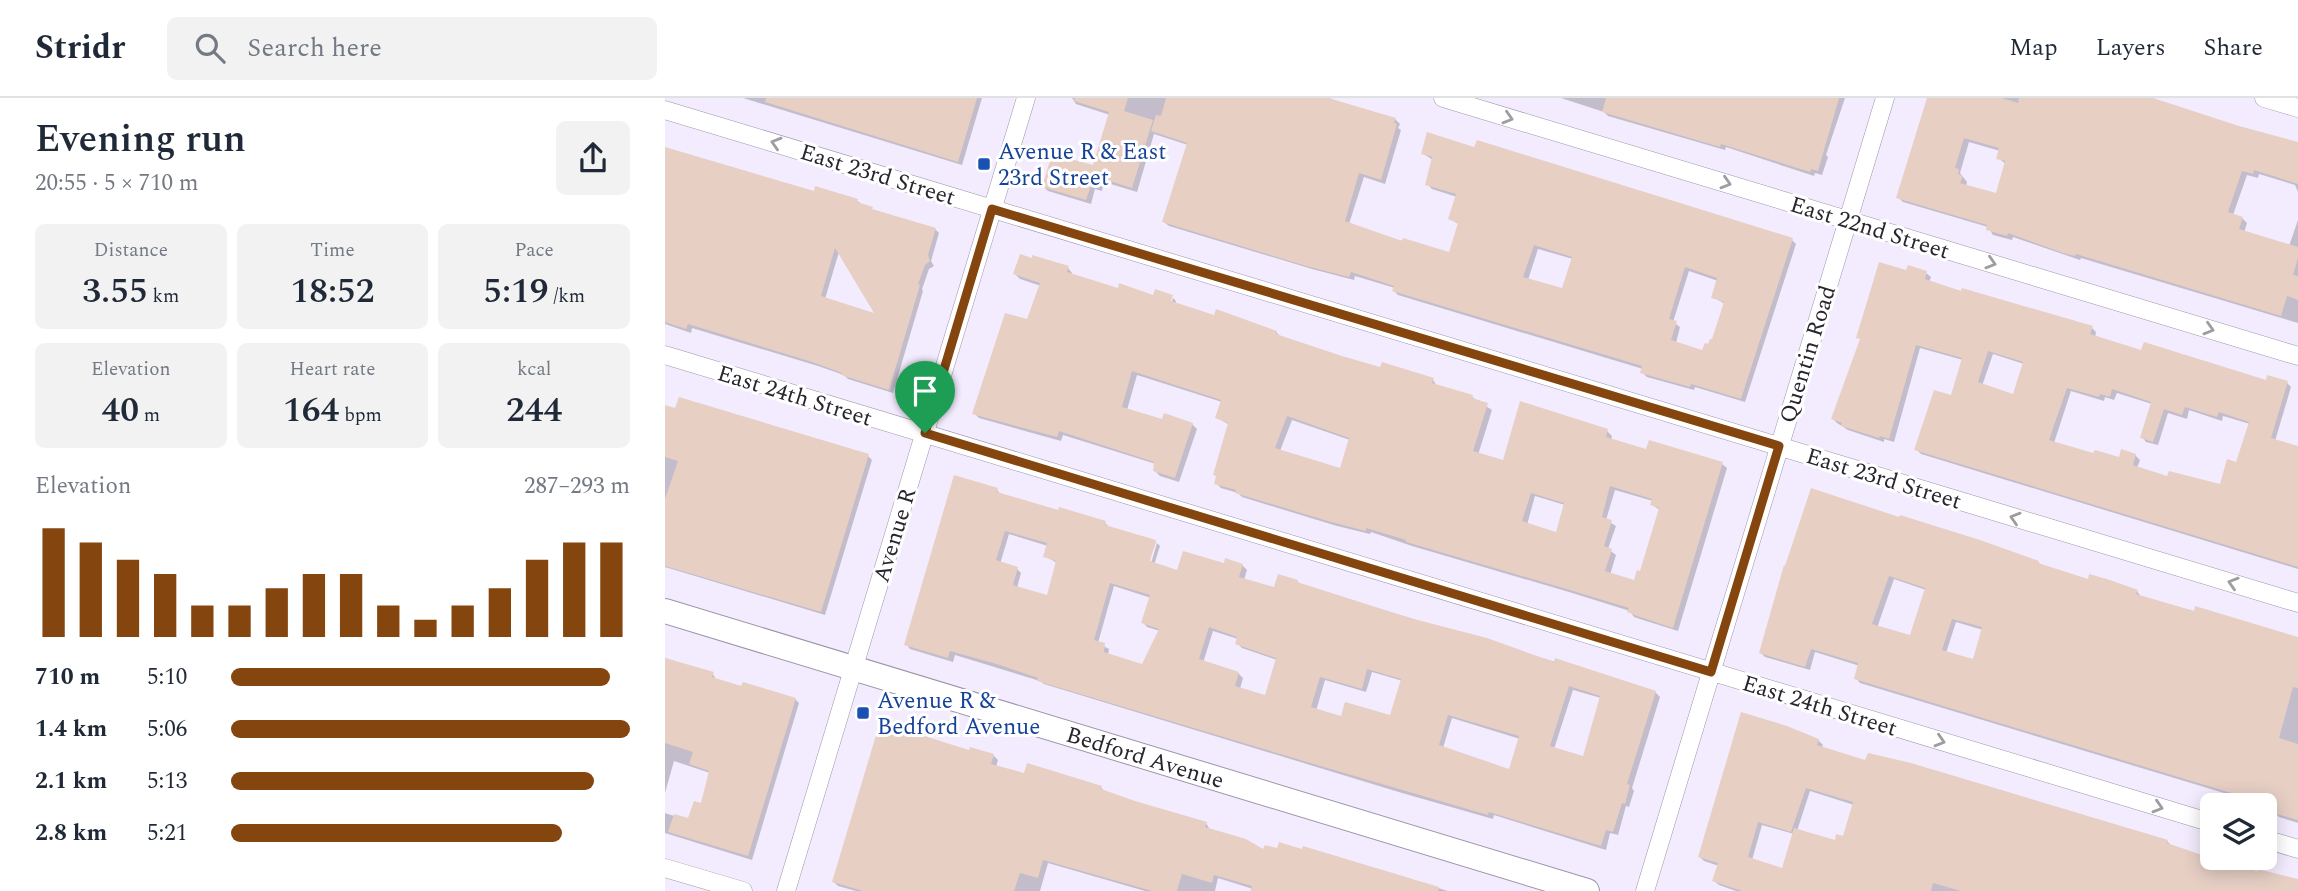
<!DOCTYPE html>
<meta charset="utf-8">
<style>
:root{--surface:#fff;--page:#f2f2f3;--text:#1f2937;--muted:#747a83;--line:#e0e1e3;--accent:#85450e}
body{margin:0;font-family:Spectral,serif;background:var(--page);color:var(--text);height:100vh;display:flex;flex-direction:column;font-size:26px;white-space:nowrap}
*{box-sizing:border-box;margin:0}
p{font-size:23px;color:var(--muted)}
.icon{flex:none;width:38px;height:38px;fill:none;stroke:currentColor;stroke-width:2;stroke-linecap:round;stroke-linejoin:round}
.map{position:relative;flex:1;overflow:hidden}
.side{display:flex;flex-direction:column;background:var(--surface);width:665px}
.side>*{flex:none}
.fabs{position:absolute;left:1535px;top:695px;display:grid;gap:14px}
.fabs a{display:grid;place-items:center;width:77px;height:77px;border-radius:10px;background:var(--surface);box-shadow:0 4px 18px #0003;font-size:35px}
.pin{position:absolute;display:grid;place-items:center;width:60px;height:60px;color:#fff;margin:-72px -30px;border-radius:50% 50% 50% 0;rotate:-45deg;box-shadow:0 0 7px #0007}
.pin .icon{rotate:45deg}
.round{display:grid;place-items:center;flex:none;width:74px;height:74px;border-radius:10px;background:var(--page)}
.headline{display:flex;align-items:center;justify-content:space-between;height:119px;padding:0 35px}
h1{font-size:38px;font-weight:600;line-height:52px}
.metrics{display:grid;grid-template-columns:repeat(3,1fr);gap:10px;height:119px;padding:7px 35px}
.metrics div{display:grid;align-content:center;border-radius:10px;background:var(--page);text-align:center}
.metrics b{font-size:35px;font-weight:600}
.metrics small{font-size:19px;font-weight:400}
.metrics p{font-size:19px}
.chart{height:196px;padding:14px 35px}
.chart p{display:flex;justify-content:space-between}
.chart svg{width:100%;height:126px;margin-top:7px;stroke:var(--accent);stroke-width:6}
ul{padding:0 35px;list-style:none;font-size:23px}
li{display:grid;grid-template-columns:112px 84px 1fr;align-items:center;height:52px}
li i{height:18px;border-radius:9px;background:var(--accent)}
header{display:flex;align-items:center;gap:42px;box-sizing:border-box;height:98px;padding:0 35px;background:var(--surface);border-bottom:2px solid var(--line)}
header strong{font-size:33px}
nav{display:flex;gap:38px;margin-inline-start:auto;font-size:24px}
.search{width:490px;height:63px;background:var(--page);display:flex;align-items:center;gap:18px;box-sizing:border-box;padding:0 24px;border-radius:10px;color:var(--muted);font-size:26px}
main{display:flex;flex:1;min-height:0}
.map>svg:first-child{display:block}
</style>
<header>
<strong>Stridr</strong>
<div class="search"><svg class="icon" aria-label="search" viewBox="0 0 24 24"><circle cx="10" cy="10" r="6"/><path d="M15 15l6 6"/></svg>Search here</div>
<nav><a>Map</a><a>Layers</a><a>Share</a></nav>
</header>
<main>
<section class="side">
<div class="headline"><div><h1>Evening run</h1><p>20:55 · 5 × 710 m</p></div><a class="round"><svg class="icon" aria-label="share" viewBox="0 0 24 24"><path d="M12 15V3M7 8l5-5 5 5M5 13v7h14v-7"/></svg></a></div>
<div class="metrics">
<div><p>Distance</p><b>3.55<small> km</small></b></div>
<div><p>Time</p><b>18:52</b></div>
<div><p>Pace</p><b>5:19<small> /km</small></b></div>
</div>
<div class="metrics">
<div><p>Elevation</p><b>40<small> m</small></b></div>
<div><p>Heart rate</p><b>164<small> bpm</small></b></div>
<div><p>kcal</p><b>244</b></div>
</div>
<div class="chart"><p><span>Elevation</span>287–293 m</p>
<svg viewBox="0 0 160 44" preserveAspectRatio="none"><path d="M5 44V6M15 44V11M25 44V17M35 44V22M45 44V33M55 44V33M65 44V27M75 44V22M85 44V22M95 44V33M105 44V38M115 44V33M125 44V27M135 44V17M145 44V11M155 44V11"/></svg>
</div>
<ul>
<li><b>710 m</b>5:10<i style="width:95%"></i></li>
<li><b>1.4 km</b>5:06<i style="width:100%"></i></li>
<li><b>2.1 km</b>5:13<i style="width:91%"></i></li>
<li><b>2.8 km</b>5:21<i style="width:83%"></i></li>
</ul>
</section>
<div class="map">
<svg width="1633" height="793" viewBox="0 0 1633 793">
<rect width="100%" height="100%" fill="#f3ecfe"/>
<path fill="#0003" fill-rule="evenodd" d="M78 0H317L297 67Z
M407 0H663L730 21 735 26 733 30 736 32 720 86 699 79 684 126 701 133 785 156 795 127 785 121 792 99 767 91 762 86 768 62 757 55 1127 142 1131 146 1080 304 1030 289 1029 292 982 279 977 274 978 271 733 197 729 193 730 190 690 178 689 182 647 171 504 128 499 124 523 47 489 36 472 94 439 84 437 93 430 91 426 106 383 93 379 89 429 69 445 17 411 6ZM873 151 908 161 898 192 863 182ZM1024 173 1053 183 1048 199 1060 206 1049 244 1038 254 1011 245 1015 229 1008 224Z
M896 0H1180L1161 57 1163 59 1157 77 1150 75 1149 78 1061 49 1060 52 943 18 939 14Z
M1265 0H1478L1633 46V94L1630 87 1594 76 1593 80 1582 77 1568 117 1577 120 1582 125 1579 135 1624 148 1633 122V225L1416 160 1415 162 1348 139 1347 142 1328 137 1323 129 1238 104 1233 99ZM1304 44 1335 53 1333 60 1341 66 1332 97 1301 88 1302 84 1295 75Z
M0 50 150 95 192 103 210 114 270 131 274 135 266 163 269 168 264 171 257 191 258 193 228 295 183 281 179 277 153 268 27 230 26 235 0 226ZM174 154 213 218 160 201Z
M403 170 407 175V177L454 192 490 199H505V212L508 200 511 203 510 207 611 234 617 240 716 271 768 282 772 288 807 299 827 312 813 357 839 364 942 333 947 338 946 342 982 353 1057 366 1062 370 1013 533 978 522 969 519 965 513 904 494 747 448 706 434 705 436 672 428 577 399 573 395 556 390 551 385 565 327 552 320 557 304 472 277 462 312 498 323 527 326 532 331 514 384 495 378 490 373 491 366 398 337 396 343 314 320 309 315 363 224 376 188 355 181 350 176ZM627 322 685 342 676 372 615 353ZM950 392 988 403 987 407 995 412 976 475 970 484 945 477 951 457 943 451 951 428 941 422ZM870 398 900 407 892 436 862 427Z
M1243 174 1261 175 1266 179 1264 184 1427 230 1431 234 1430 239 1478 255 1602 284 1622 285 1626 289 1610 343 1633 350V471L1256 356 1251 351 1287 300 1298 262 1255 250 1229 344 1219 341V344L1183 332 1172 325 1168 321 1197 243 1193 239ZM1328 256 1359 266 1349 298 1317 288ZM1406 293 1439 303 1440 299 1449 302 1452 295 1487 306 1477 339 1481 344 1493 347 1503 315 1522 321 1524 312 1557 323 1558 318 1585 326 1572 366 1556 388 1503 380 1472 370 1475 362 1470 357 1455 361 1430 357 1389 345Z
M0 309 203 358 207 362 160 517 0 469Z
M332 392 336 397 440 425 445 430 491 444 480 471 484 472 492 445 495 448 489 467 513 474 577 467 582 472 579 482 610 491 632 483 636 487 990 594 995 599 967 690 969 693 964 709 961 708 953 737 945 735 941 752 829 717 828 721 737 695 379 586 375 583 290 557 288 564 245 551 241 546ZM344 436 383 448 380 458 392 465 383 499 352 490 356 475 352 471 335 466ZM449 488 486 500 478 524 482 529 495 533 478 568 443 557 444 551 433 545ZM548 533 573 541 572 545 577 550 612 562 602 599 575 591 578 580 573 575 538 565ZM707 574 738 583 726 619 677 620 651 613 660 582 701 594ZM908 592 936 600 920 660 889 651ZM787 620 855 641 846 673 778 650Z
M1373 464 1377 468 1424 483 1472 493 1476 499 1633 541V725L1614 719 1610 715 1611 711 1602 708 1195 585 1191 580 1195 568 1150 554 1145 572 1100 559 1096 555 1120 470ZM1229 481 1261 492 1246 539 1212 530ZM1291 524 1318 532 1309 563 1281 555Z
M0 560 48 576 51 582 130 601 134 605 87 762 0 735V715L24 723 37 707 45 675 9 663 0 695Z
M1153 642 1158 647 1156 651 1502 743 1507 748 1540 760 1633 784V793H1071L1054 787 1049 783 1054 768 1039 763 1035 759ZM1145 693 1189 707 1179 740 1171 744 1132 733ZM1097 727 1129 736 1118 772 1087 762Z
M306 651 329 658 333 662 331 669 360 677 436 689 440 695 541 725 545 732 599 754 638 753 639 750 783 793H587L588 791 553 780 550 793H480L383 765 375 793H191L173 788 169 784Z"/>
<path fill="#e7cfc4" fill-rule="evenodd" d="M101 0H312L293 64 100 4Z
M410 0H463L459 13 488 22 467 90 435 80 432 90 426 88 421 102 377 89 387 56 428 67 444 14 409 3Z
M501 0H663L731 20 729 25 732 26 716 82 694 75 680 123 737 143 738 140 784 154 793 125 783 121 791 96 760 87 767 59 756 56 762 34 809 49 812 42 1128 140 1076 301 1026 286 1025 289 975 275 977 268 727 193 729 188 686 174 684 179 641 168 497 124 522 45 486 33 491 17 496 18ZM869 147 907 159 897 190 858 179ZM1020 169 1052 180 1046 200 1059 204 1047 241H1045L1043 246 1040 245 1037 252 1006 242 1012 223 1004 221Z
M941 0H1174L1153 73 1146 71 1145 74 1056 46 1055 49 937 14Z
M1262 0H1337L1353 5 1354 0H1488L1574 28 1633 44V86L1589 72 1588 76 1577 73 1563 114 1578 119 1574 131 1633 149V160L1628 177 1633 178V202L1622 198 1616 218 1411 156 1410 158 1398 155 1343 135 1342 138 1321 132 1322 127 1231 100ZM1299 40 1334 50 1331 61 1340 63 1331 95 1295 85 1298 78 1293 76 1294 71 1290 70Z
M0 49 149 93 150 88 193 101 192 104 208 109 207 111 271 130 263 157 265 163 260 167 253 186 255 187 224 292 176 277 177 275 147 264 23 226 21 231 0 224ZM170 150 209 215 156 198Z
M355 156 367 160V157L404 168 402 174 453 190 454 185 488 197 490 191 508 197 506 203 549 217 551 211 612 233 611 236 677 258 715 269 717 264 769 280 767 285 808 297 807 300 823 305 808 353 838 362 855 303 943 331 941 339 981 351 984 342 1058 364 1008 530 972 518 962 514 964 510 898 490 741 444V442L701 430V433L666 424 570 395 571 392 549 386 551 378 548 377 563 325 550 320 556 302 467 273 457 309 497 321 499 315 528 325 510 380 488 373 489 364 394 333 392 339 307 316 340 215 362 221 375 185 348 176ZM622 318 684 340 675 370 610 350ZM945 388 987 401 985 407 994 410 975 473 972 472 969 482 940 473 947 451 939 448 947 422 937 419ZM866 395 899 405 891 434 857 423Z
M1214 164 1241 172 1243 167 1262 173 1260 181 1296 193 1297 190 1428 228 1425 236 1476 252 1479 244 1601 282 1602 277 1623 283 1606 340 1633 348V469L1249 352 1269 292 1286 297 1297 260 1251 247 1224 341 1215 338 1214 340 1176 328 1177 325 1166 321 1195 241 1191 240ZM1323 253 1358 264 1348 296 1313 284ZM1402 290 1434 299 1435 296 1445 299 1447 291 1486 304 1475 340 1488 344 1499 311 1517 317 1520 309 1552 319 1554 314 1584 324 1571 364 1562 361 1555 386 1504 373 1502 378 1468 367 1471 356 1456 351 1454 359 1430 352 1428 355 1384 342Z
M14 299 204 356 156 514 0 468V401L13 363 0 359V307L10 310Z
M289 377 333 390 332 394 393 412 394 409 441 423 440 427 491 442 485 463 512 472 518 453 559 465 560 460 578 466 574 479 609 489 613 476 633 482 632 484 745 520 822 540 869 557 889 564 890 560 991 593 962 686 965 687 960 706 957 705 948 734 941 732 936 748 824 714 823 717 652 667 372 583 373 580 335 567 285 553 283 560 239 547ZM340 433 382 445 378 459 391 463 382 497 348 487 353 469 331 462ZM445 485 485 497 476 525 494 531 477 566 439 554 440 545 429 542ZM544 529 572 539 570 546 611 560 600 597 570 588 574 574 534 561ZM702 571 736 581 725 617 680 604 676 618 646 609 655 579 697 591ZM904 588 935 598 918 658 885 648ZM783 617 854 638 844 671 774 647Z
M1146 390 1234 419 1235 417 1315 442 1374 463 1373 465 1423 481 1424 476 1445 482 1473 492 1471 496 1529 513 1530 508 1633 539V590L1628 589 1614 640 1633 646V722L1608 715 1609 710 1596 704 1189 581 1193 565 1146 551 1140 569 1094 555 1119 467 1120 468ZM1224 478 1260 490 1245 537 1207 526ZM1287 521 1317 529 1308 561 1277 552Z
M0 560 49 574 47 579 76 588 78 584 131 600 83 758 3 734 9 716 23 720 29 703 36 705 44 673 24 666 28 654 0 645Z
M1076 614 1122 628 1154 641 1152 647 1200 662 1203 655 1246 665 1503 742 1502 745 1540 758 1592 773V771L1633 781V793H1296L1268 785 1266 793H1077L1047 783 1053 765 1033 759ZM1141 690 1188 704 1178 738 1171 736 1170 742 1129 730 1117 770 1083 759 1093 724 1126 734Z
M215 624 304 652 305 649 329 656 326 666 359 675 362 665 437 688 436 691 470 703 542 724 540 729 581 741 598 751 600 747 612 750 614 744 637 751 638 748 774 789 773 793H585L587 788 549 777 547 785 517 776 512 793H487L378 762 373 780 355 775 349 793H198L167 784Z"/>
<g fill="none" stroke-linecap="round" stroke-linejoin="round">
<defs>
<path id="minor" d="M778 0 1633 258
M1599 0 1633 10
M0 12 1633 505
M0 257 1547 725
M1600 741 1633 751
M0 770 78 793
M121 793 361 0
M980 793 1220 0"/>
<g id="secondary">
<path id="s1" d="M0 513 922 793"/>
</g>
</defs>
<use href="#minor" stroke="#9d94a8" stroke-width="19"/>
<use href="#secondary" stroke="#9d94a8" stroke-width="26"/>
<use href="#minor" stroke="#fff" stroke-width="18"/>
<use href="#secondary" stroke="#fff" stroke-width="24"/>
</g>
<defs><path id="oneway-chevron" d="M-2-3.5L2.5 0L-2 3.5" fill="none" stroke-width="1.6" stroke-linecap="round" stroke-linejoin="round" transform="scale(1.75)"/></defs>
<g stroke="#9f9da0">
<use href="#oneway-chevron" transform="translate(843 20) rotate(17)"/>
<use href="#oneway-chevron" transform="translate(111 45) rotate(-163)"/>
<use href="#oneway-chevron" transform="translate(1061 85) rotate(17)"/>
<use href="#oneway-chevron" transform="translate(1326 165) rotate(17)"/>
<use href="#oneway-chevron" transform="translate(1544 231) rotate(17)"/>
<use href="#oneway-chevron" transform="translate(1350 420) rotate(-163)"/>
<use href="#oneway-chevron" transform="translate(1568 485) rotate(-163)"/>
<use href="#oneway-chevron" transform="translate(1275 643) rotate(17)"/>
<use href="#oneway-chevron" transform="translate(1493 709) rotate(17)"/>
</g>
<g fill="none" stroke-linecap="round" stroke-linejoin="round">
<defs>
<path id="route" d="M327 111 1114 348 1046 574 260 335Z"/>
</defs>
<use href="#route" stroke="#fff" stroke-width="14"/>
<use href="#route" stroke="#85450e" stroke-width="9"/>
</g>
<g fill="#1a4fb4" stroke="#fff" stroke-width="2.5">
<rect x="312" y="59" width="14" height="14" rx="3.5"/>
<rect x="191" y="608" width="14" height="14" rx="3.5"/>
</g>
<g text-anchor="middle" stroke-width="6" stroke-linejoin="round" paint-order="stroke">
<g font-size="23" fill="#164399" stroke="#fff" text-anchor="start">
<text x="333" y="61">Avenue R &amp; East<tspan x="333" dy="26">23rd Street</tspan></text>
<text x="212" y="610">Avenue R &amp;<tspan x="212" dy="26">Bedford Avenue</tspan></text>
</g>
<g font-size="23" fill="#29252d" stroke="#fff">
<text transform="translate(213 76) rotate(17)" y="8">East 23rd Street</text>
<text transform="translate(1205 129) rotate(17)" y="8">East 22nd Street</text>
<text transform="translate(1142 256) rotate(-73)" y="8">Quentin Road</text>
<text transform="translate(130 297) rotate(17)" y="8">East 24th Street</text>
<text transform="translate(1219 380) rotate(17)" y="8">East 23rd Street</text>
<text transform="translate(229 437) rotate(-73)" y="8">Avenue R</text>
<text transform="translate(1155 607) rotate(17)" y="8">East 24th Street</text>
<text dy="8" stroke="none"><textPath href="#s1" startOffset="502">Bedford Avenue</textPath></text>
</g>
</g>
</svg>
<div class="fabs">
<a><svg class="icon" aria-label="layers" viewBox="0 0 24 24"><path d="M12 4l9 5-9 5-9-5zM3 14l9 5 9-5"/></svg></a>
</div>
<div class="pin" style="left:260px;top:335px;background:#1e9e55"><svg class="icon" aria-label="arrive" viewBox="0 0 24 24"><path d="M6 21V4h12l-3 4 3 4H6"/></svg></div>
</div>
</main>
